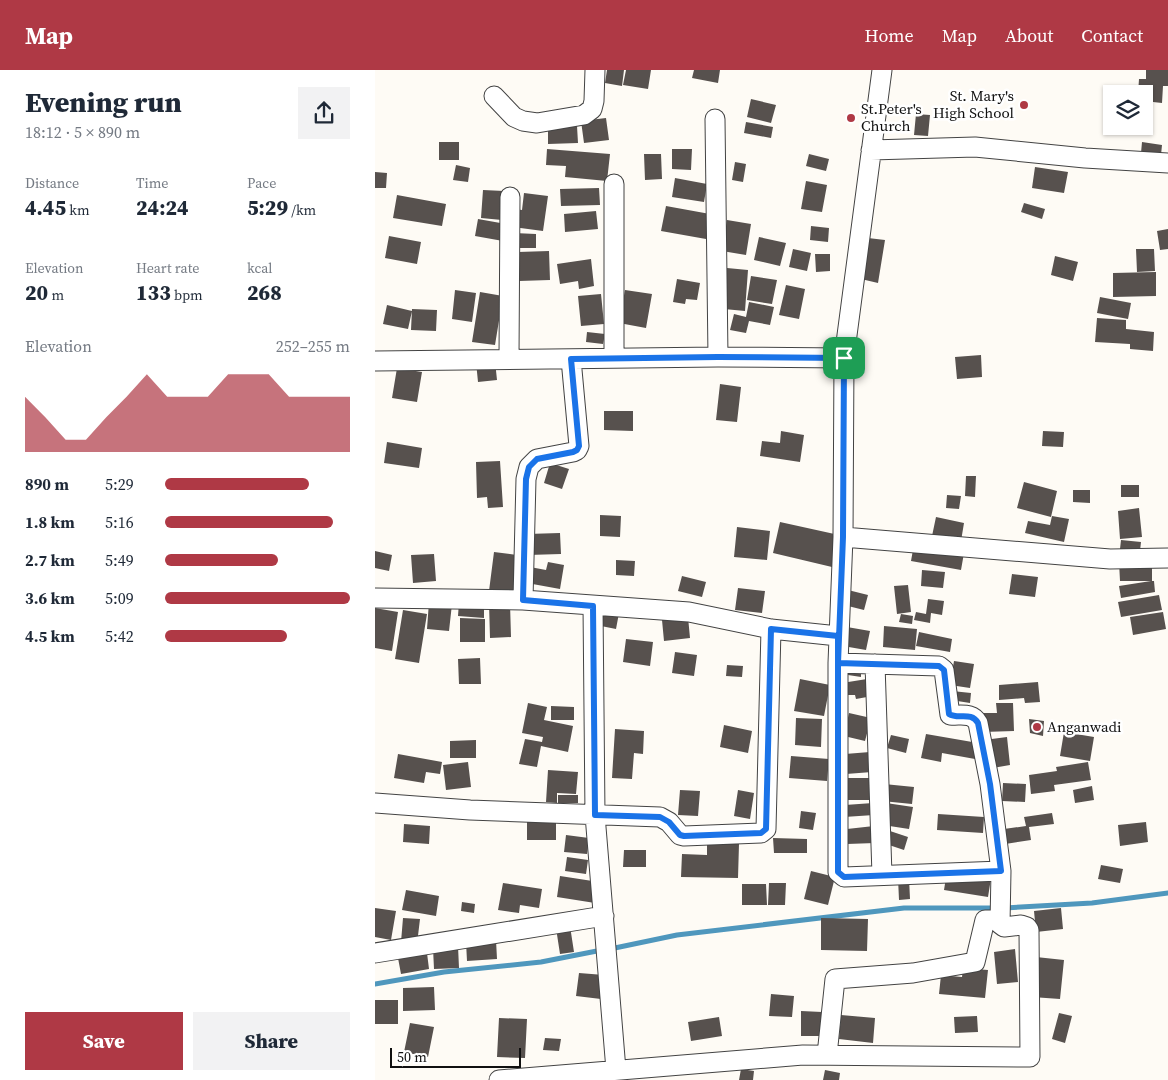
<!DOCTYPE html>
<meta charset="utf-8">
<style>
:root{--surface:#fff;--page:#f2f2f3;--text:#1f2937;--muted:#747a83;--accent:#af3945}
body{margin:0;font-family:"Source Serif 4",serif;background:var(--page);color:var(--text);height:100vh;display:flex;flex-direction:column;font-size:19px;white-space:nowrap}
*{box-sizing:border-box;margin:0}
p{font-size:16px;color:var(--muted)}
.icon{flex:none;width:28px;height:28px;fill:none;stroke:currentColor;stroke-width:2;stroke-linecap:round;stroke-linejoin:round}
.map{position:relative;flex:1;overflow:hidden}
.details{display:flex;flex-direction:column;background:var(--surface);width:375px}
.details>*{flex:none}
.fabs{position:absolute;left:728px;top:15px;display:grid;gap:10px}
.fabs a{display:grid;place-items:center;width:50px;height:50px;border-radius:0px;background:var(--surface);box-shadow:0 1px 4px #0004;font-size:25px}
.scale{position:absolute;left:15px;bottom:12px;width:131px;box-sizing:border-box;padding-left:5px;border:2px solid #101010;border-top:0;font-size:14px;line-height:18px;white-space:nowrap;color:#101010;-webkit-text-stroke:4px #fff;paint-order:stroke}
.pin{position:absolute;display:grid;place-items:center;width:42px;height:42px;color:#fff;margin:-21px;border-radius:10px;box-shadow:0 2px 8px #0006}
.round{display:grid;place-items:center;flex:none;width:52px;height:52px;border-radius:0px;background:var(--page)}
.head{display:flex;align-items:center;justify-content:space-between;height:85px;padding:0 25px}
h1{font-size:28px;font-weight:800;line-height:38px}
.metrics{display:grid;grid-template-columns:repeat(3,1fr);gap:8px;height:85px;padding:5px 25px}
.metrics div{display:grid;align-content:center}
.metrics b{font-size:21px;font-weight:800}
.metrics small{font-size:14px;font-weight:400}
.metrics p{font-size:14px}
.chart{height:140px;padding:10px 25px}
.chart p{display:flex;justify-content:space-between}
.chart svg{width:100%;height:90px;margin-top:5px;fill:var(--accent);opacity:.7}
.primary-button{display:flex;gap:10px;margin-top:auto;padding:10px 25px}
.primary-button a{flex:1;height:58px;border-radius:0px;background:var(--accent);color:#fff;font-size:20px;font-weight:800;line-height:58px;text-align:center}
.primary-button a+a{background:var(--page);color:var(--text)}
ul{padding:0 25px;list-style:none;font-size:16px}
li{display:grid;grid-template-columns:80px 60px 1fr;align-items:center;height:38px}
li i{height:12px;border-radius:6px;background:var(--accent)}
header{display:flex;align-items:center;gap:30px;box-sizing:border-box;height:70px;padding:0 25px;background:var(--accent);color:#fff}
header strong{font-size:24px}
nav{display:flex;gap:28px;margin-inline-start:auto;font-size:18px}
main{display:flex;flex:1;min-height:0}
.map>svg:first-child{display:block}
</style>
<header>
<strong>Map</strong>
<nav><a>Home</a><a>Map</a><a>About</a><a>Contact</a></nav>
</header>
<main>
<section class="details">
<div class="head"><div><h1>Evening run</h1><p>18:12 · 5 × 890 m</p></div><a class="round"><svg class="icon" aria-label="share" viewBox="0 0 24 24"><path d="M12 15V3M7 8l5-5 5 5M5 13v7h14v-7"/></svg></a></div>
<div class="metrics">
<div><p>Distance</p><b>4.45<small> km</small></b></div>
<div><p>Time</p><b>24:24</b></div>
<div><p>Pace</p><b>5:29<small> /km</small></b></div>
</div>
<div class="metrics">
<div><p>Elevation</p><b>20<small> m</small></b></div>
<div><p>Heart rate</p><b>133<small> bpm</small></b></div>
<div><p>kcal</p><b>268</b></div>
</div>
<div class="chart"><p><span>Elevation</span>252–255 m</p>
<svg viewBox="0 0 160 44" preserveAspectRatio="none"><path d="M0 44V17L10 27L20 38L30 38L40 27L50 17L60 6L70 17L80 17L90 17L100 6L110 6L120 6L130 17L140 17L150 17L160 17V44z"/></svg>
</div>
<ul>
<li><b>890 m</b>5:29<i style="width:78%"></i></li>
<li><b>1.8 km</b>5:16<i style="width:91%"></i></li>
<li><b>2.7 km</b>5:49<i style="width:61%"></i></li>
<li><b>3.6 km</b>5:09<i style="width:100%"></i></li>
<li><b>4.5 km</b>5:42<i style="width:66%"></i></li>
</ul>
<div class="primary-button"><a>Save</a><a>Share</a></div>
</section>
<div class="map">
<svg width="793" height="1010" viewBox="0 0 793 1010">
<rect width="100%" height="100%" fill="#fefbf5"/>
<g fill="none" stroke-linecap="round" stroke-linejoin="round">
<path stroke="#4f97bd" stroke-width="5" d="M629 838 717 833 793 823
M235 879 302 865 529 838H621
M0 914 69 902 166 892 227 880"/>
</g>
<path fill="#57514e" d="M232 0H249L247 16 230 13Z
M251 0H276L273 19 248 15Z
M319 0H345L343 13 317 8Z
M771 0H793V16H788L787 33 769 31V24H763L764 9H771Z
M376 29 401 35 396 53 372 47Z
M541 44 555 45 553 66 539 65Z
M231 48 234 70 209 73 206 51Z
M371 52 398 57 396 68 369 63Z
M202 56 203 73 173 74V57Z
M64 72H84V90H64Z
M767 72 787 75 786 85 766 83Z
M172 79 235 84 232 111 190 107 191 96 171 95Z
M297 79H317L316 100 297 99Z
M269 84H286L287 109 270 110Z
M434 84 454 89 451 101 431 96Z
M360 92 371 94 368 112 357 110Z
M81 95 95 98 93 112 78 110Z
M660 97 693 102 689 123 657 118Z
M0 102 12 103 11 118H0Z
M300 108 332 114 329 132 297 127Z
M431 111 452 115 447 142 426 139Z
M224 118 225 135 186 136 185 119Z
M108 120 129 121 127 150 106 148Z
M149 123 173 126 168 161 138 157 140 139 147 140Z
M22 125 71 134 67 156 18 148Z
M649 133 670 139 667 149 646 142Z
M291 136 335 144 331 169 286 161Z
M221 141 223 159 190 162 189 144Z
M103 149 131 154 128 171 100 166Z
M352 150 376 154 371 185 347 181Z
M436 156 454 158 453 172 435 170Z
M793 159V179L785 180 782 161Z
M139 163 161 164V178H139Z
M14 166 46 172 42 194 10 188Z
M384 167 411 173 405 196 379 190Z
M493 168 510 170 503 213 486 209Z
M418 179 436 183 432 201 414 197Z
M761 179H779L780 201 762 202Z
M174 181 175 210 144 211 143 182Z
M440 184H455V201L441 202Z
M680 186 703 192 698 211 676 205Z
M216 189 219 216 204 219 203 211 185 214 182 194Z
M352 198 373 200 370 241 349 239Z
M781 202V226L738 227V203Z
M376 206 402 210 397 234 372 230Z
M302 209 325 213 322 230 311 229 310 234 298 232Z
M411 215 430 219 424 249 404 245Z
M80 220 101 223 97 252 77 249Z
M250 220 277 224 271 258 244 253Z
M105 222 128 226 120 275 97 272Z
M226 224 229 254 206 256 203 226Z
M725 227 756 233 753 249 722 243Z
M374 232 399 237 395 255 374 251 371 263 355 260 359 244 371 247Z
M12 235 37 241 33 259 8 254Z
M37 239 62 240 61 261 36 260Z
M722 248 751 250V259L779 262 778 281 755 279V274L720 272Z
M212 262 230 264 228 274 211 272Z
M606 285 607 307 582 309 580 287Z
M120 291 122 310 103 312 101 292Z
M22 298 47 302 42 332 17 328Z
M345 314 366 317 362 352 341 350Z
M229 341H258V361L229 360Z
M406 361 429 365 425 392 385 386 387 371 405 373Z
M668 361 689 362 688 377 667 376Z
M12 372 47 378 44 398 9 393Z
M125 391 128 437 113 438 112 427 102 428 101 392Z
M175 393 194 399 187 419 169 413Z
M591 406H601L600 427 590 426Z
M649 412 682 421 676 447 642 438Z
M746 415H764V427H746Z
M698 420H715V433L698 432Z
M572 425 586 426 584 439 571 438Z
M764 438 767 467 745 469 743 441Z
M225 445 246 446 245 467 225 466Z
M677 446 694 449 689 472 650 463 653 451 675 455Z
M561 447 589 453 586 471 557 466Z
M405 452 464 465 457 497 398 483Z
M362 457 395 461 392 490 359 487Z
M185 463 186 484 153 485 152 464Z
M746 470 766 472 765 481 745 479Z
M539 474 589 483 586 500 536 491Z
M0 481 17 485 14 501 0 498Z
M119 482 142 485 138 524 114 521Z
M59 484 61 511 38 513 36 485Z
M241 490 260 491 259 506 241 505Z
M173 492 189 495 185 519 152 513 155 497 171 500Z
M744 492H777V511H745Z
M547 500 570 502 568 518 546 516Z
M637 504 663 507 660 527 634 524Z
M307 506 331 512 327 527 303 521Z
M776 511H779L780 522 746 528 744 516Z
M533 515 536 542 522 544 519 516Z
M363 518 390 521 387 543 360 540Z
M473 520 493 525 489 540 469 535Z
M784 525 787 540 746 547 743 532Z
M553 529 569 531 567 545 556 543 555 553 539 550 541 542 551 544Z
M54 532 77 534 74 561 52 559Z
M84 532 109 533V548L83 546Z
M114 533H135L136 567 115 568Z
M0 538 23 542 17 581 0 578Z
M28 540 52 544 44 593 20 589Z
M229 540 244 543 241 559 226 556Z
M788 542 791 559 758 565 755 547Z
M526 544 538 546 537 554 524 552Z
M313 547 315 568 289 571 287 550Z
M85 548 110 549V572H85Z
M509 556 542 559 540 580 508 577Z
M472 557 495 561 491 580 468 576Z
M544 562 577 569 575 582 541 576Z
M251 569 278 572 275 596 248 592Z
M300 582 322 585 319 606 297 603Z
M105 588 106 614H84L83 589Z
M579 591 599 594 595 618 575 615Z
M352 595 368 596 367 607 351 606Z
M474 597 486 599V607L473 605Z
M425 609 455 615 449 646 419 641Z
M492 609 494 620 491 621 492 627 481 629 480 625H466L467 613Z
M663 612 665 632 650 633 649 628 624 630V615Z
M577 621 596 623 595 633 576 630Z
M153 633 172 637 169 650 198 656 193 682 166 676 162 697 144 694 150 669 167 672 168 667 147 663Z
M621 633H638L639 661 608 662 607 643H622Z
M176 636 199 637V650H176Z
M474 643 496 648 490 671 469 666Z
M421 648 447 649 446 677 420 675Z
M654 649 669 651 668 666 655 663Z
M349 655 377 661 373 683 345 677Z
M240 659 269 661 268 684 259 683 257 709 237 708Z
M689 662 719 667 715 691 685 686Z
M551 664 603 673 600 689 567 683 566 692 546 688Z
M516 665 534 669 531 683 512 678Z
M632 667 635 695 612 699 609 670Z
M101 670V688H75V671Z
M495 682 497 702 471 704 470 684Z
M23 684 67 692 65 704 51 702 49 713 19 708Z
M416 686 454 689 452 711 414 708Z
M93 692 96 717 71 720 68 695Z
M713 692 716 710 679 715 680 721 656 724 654 705 682 701 681 697Z
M173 700 203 702 201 724 182 723V733L171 732Z
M468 708H498V730H467Z
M628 713 651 714 650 732 627 731Z
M509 714 539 717 537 734 507 731Z
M717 716 719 730 700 733 698 720Z
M305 720 325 721 323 746 303 745Z
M363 720 379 723 375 749 359 746Z
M183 725H203V733H183Z
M498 733 499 745 469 747 470 735Z
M511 733 538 737 534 759 508 755Z
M426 741 441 743 438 760 424 758Z
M677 743 679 754 654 757 656 770 624 775 622 760 651 756 649 747Z
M563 744 609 747 608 763 562 760Z
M152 750H181V770H152Z
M771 752 773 772 745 776 743 755Z
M29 754 55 756 54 774 28 772Z
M499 756 500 773 472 774V759Z
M512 760 533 767 529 780 508 773Z
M191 765 214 768 212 784 189 782Z
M398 768 432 769V783H399Z
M332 773 364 774 363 808 306 807 307 784 332 785Z
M249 780H271V797H248Z
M192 787 213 790 211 804 190 801Z
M573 795 617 802 613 827 569 820Z
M726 795 748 799 745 813 723 809Z
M436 801 460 807 453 835 429 829Z
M185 806 224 812 220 833 182 827Z
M523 808H534L535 829 524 830Z
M128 813 167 819 164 838 145 835 144 843 123 840Z
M394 813H411L410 835H393Z
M367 814H391L392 835H367Z
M31 820 64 826 61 846 27 840Z
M87 832 100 834 99 843 86 841Z
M0 838 21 841 16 870 0 867Z
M686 838 688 859 661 862 659 841Z
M28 848 45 849 42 874 26 872Z
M446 848 493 849 492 881 446 880Z
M195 856 199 882 185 884 181 858Z
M121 870 122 889 92 891 91 872Z
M83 876 84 898 59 899 58 878Z
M640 879 643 912 622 914 619 882Z
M52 883 54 899 26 904 23 888Z
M661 887 689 890 685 929 657 927Z
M588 898 613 900 610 928 564 924 566 905 587 907Z
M204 903 229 905 226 929 201 926Z
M59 917 60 940 28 941V918Z
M396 924 419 926 417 947 394 946Z
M0 930H23V954H0Z
M426 941 447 942 446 966H426Z
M684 943 697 946 690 973 677 969Z
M466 945 500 948 498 973 464 969Z
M602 946 603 962 580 963 579 947Z
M344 947 347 966 316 971 313 952Z
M124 948 152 949 150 988 122 987Z
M35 953 59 957 53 987 29 982Z
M170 968 186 969 184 981 168 980Z
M366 999 379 1001 378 1010H364Z
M450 1000 465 1003 464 1010H448Z"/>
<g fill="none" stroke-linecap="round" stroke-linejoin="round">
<defs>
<path id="street" d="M507 0 469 288 468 467 463 593V802L469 807 626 801
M119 26 139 47 148 51 162 53 209 45 217 39 219 31 220 0
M340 49 343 287
M496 80 600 77 710 88 793 93
M239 114V288
M134 289 135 127
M0 291 343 287 469 288
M468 467 735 489 793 488
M0 528 148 530 314 542 396 559 463 566
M148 530 151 409 154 397 162 389 198 382 202 380 204 376 196 289
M218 536 220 745 241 1000
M500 594 507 805
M0 733 95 740 285 747 294 752 305 765 309 766 386 763 391 759 396 559
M0 883 229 846
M452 985 460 909 538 903 600 892 610 850H625
M124 1010 428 985 655 987 654 860 652 857 646 855 629 857 625 854 626 801 615 714 603 653C597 642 586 646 575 645L569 600 564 596 463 593"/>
</defs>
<use href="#street" stroke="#434343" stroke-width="21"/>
<use href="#street" stroke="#fff" stroke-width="19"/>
</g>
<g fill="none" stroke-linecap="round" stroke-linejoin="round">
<defs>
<path id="route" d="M469 288 343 287 196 289 204 376 202 380 198 382 162 389 154 397 151 409 148 530 218 536 220 745 285 747 294 752 305 765 309 766 386 763 391 759 396 559 463 566V593L564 596 569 600 574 644C583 650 596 641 603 653L615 714 626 801 469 807 463 802V593L468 467 469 288"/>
</defs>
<use href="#route" stroke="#fff" stroke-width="10"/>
<use href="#route" stroke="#1a73e8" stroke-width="6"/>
</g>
<g fill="#af3945" stroke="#fff" stroke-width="2">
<circle cx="649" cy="35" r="5"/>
<circle cx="476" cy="48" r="5"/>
<circle cx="662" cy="657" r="5"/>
</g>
<g text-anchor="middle" stroke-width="5" stroke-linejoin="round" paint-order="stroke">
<g font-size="15" fill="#101010" stroke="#fff" text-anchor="start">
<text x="639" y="31" text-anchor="end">St. Mary's<tspan x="639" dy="17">High School</tspan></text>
<text x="486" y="44">St.Peter's<tspan x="486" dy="17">Church</tspan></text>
<text x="672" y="662">Anganwadi</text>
</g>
</g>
</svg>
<div class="fabs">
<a><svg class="icon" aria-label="layers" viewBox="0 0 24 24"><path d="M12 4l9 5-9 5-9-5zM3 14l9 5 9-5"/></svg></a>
</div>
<div class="scale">50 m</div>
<div class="pin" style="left:469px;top:288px;background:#1e9e55"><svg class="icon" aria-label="arrive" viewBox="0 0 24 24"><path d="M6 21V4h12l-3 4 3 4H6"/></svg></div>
</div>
</main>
